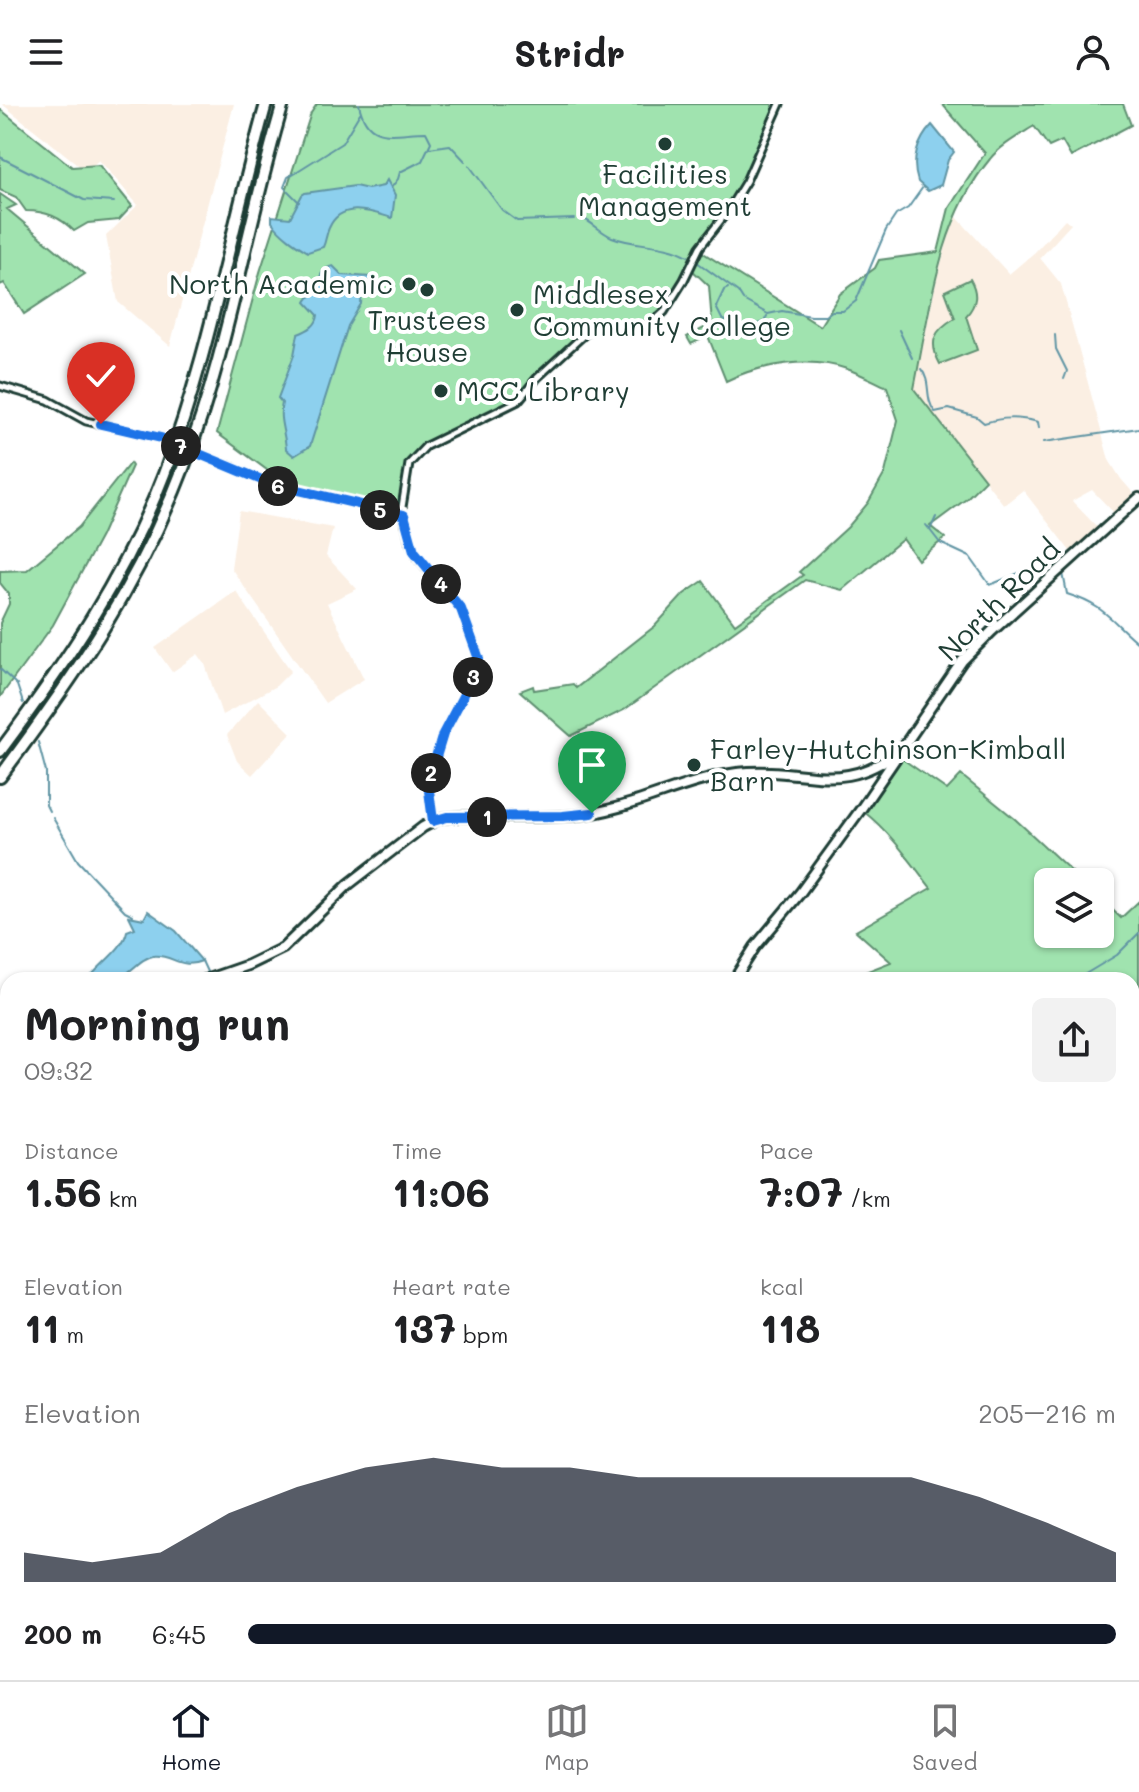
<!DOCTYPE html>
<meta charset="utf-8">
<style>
:root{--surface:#fff;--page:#f2f2f2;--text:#202124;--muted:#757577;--line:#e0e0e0;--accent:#111827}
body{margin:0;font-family:Mali,sans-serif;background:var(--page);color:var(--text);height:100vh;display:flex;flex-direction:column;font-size:30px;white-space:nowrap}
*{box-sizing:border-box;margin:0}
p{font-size:26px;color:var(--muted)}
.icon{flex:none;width:44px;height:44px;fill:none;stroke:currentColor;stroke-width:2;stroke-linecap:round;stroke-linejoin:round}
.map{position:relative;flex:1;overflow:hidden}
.sheet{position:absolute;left:0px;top:868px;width:1140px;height:708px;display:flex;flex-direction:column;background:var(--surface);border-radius:24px 24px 0 0;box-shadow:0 2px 6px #0004}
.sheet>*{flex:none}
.buttons{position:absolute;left:1034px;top:764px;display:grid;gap:16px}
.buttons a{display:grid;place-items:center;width:80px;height:80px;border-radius:12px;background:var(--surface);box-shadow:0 2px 6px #0004;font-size:40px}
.pin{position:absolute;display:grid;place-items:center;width:68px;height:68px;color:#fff;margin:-82px -34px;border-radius:50% 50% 50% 0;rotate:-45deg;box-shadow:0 0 8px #0007}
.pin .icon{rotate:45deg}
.km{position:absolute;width:40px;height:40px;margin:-20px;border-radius:50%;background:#222;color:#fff;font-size:22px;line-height:40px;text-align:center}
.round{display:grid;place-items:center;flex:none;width:84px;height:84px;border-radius:12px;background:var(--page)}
.head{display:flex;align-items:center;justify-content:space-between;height:136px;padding:0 24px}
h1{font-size:44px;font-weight:700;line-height:60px}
.stats{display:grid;grid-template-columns:repeat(3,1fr);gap:12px;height:136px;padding:8px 24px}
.stats div{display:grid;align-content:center}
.stats b{font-size:40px;font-weight:700}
.stats small{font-size:22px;font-weight:400}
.stats p{font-size:22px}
.chart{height:224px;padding:16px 24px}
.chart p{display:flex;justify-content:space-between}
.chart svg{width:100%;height:144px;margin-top:8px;fill:var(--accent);opacity:.7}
ul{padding:0 24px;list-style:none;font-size:26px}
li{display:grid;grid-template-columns:128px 96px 1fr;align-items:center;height:60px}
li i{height:20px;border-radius:10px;background:var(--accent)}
header{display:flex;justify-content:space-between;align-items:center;height:104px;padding:0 24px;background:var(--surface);font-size:36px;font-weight:700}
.tabs{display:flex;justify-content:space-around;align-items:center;height:112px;border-top:2px solid var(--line);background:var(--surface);font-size:22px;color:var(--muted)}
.tabs a{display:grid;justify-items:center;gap:4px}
.tabs .current{color:var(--accent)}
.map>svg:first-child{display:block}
</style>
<header><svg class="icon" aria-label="menu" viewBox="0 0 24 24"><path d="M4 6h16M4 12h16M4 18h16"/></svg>Stridr<svg class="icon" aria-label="person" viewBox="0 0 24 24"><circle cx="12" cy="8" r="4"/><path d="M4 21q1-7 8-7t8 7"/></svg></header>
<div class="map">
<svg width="1139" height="1576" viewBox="0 0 1139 1576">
<rect width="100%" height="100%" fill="#fff"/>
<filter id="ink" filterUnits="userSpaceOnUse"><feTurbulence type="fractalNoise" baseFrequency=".0125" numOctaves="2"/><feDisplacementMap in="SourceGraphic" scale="16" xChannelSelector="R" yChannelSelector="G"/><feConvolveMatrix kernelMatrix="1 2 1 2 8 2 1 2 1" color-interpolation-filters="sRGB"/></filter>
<g filter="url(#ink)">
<path fill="#fbefe3" d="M2 0H234L170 242 118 198 106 132 138 101 99 56 86 67Z
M955 111 1009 170 1035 148 1065 115 1071 120 1040 154 1061 180 1109 356 1121 375 1135 391 1115 410 1092 386 1072 397 1099 425 1070 447 1023 386 1004 401 914 285 937 173Z
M239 407 333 424 326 452 357 485 327 499 364 575 325 599 231 464Z
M236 487 291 567 276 582 222 611 205 560 198 550 172 568 155 544Z
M258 596 291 629 252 671 237 657 227 631Z"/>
<path fill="#a0e3af" stroke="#609072" stroke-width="2" d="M317 0H772L773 9 769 26 746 77 700 143 675 192 652 219 642 223 596 224 559 253 518 297 425 342 411 355 403 391 404 411 290 383 217 329 260 168 311 9Z
M942 0H1123L1131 21 1071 53 1062 37 1049 43 1034 22C1020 31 1000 42 990 55 938 118 930 206 914 285L985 376 965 396 930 422 945 434 918 456 903 435 842 486 805 476 624 606 571 632 520 587 533 582 534 586 573 580 576 584 655 522 684 490 703 477 735 520 803 471 799 468 848 423 868 399 885 369 898 316 887 283C874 277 861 270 847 265 811 252 760 260 726 277L708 232 691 240 687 233 712 220 709 182 691 165 700 147 820 222 840 190 875 164 879 156 938 148 949 104 985 49Z
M0 5 72 63 99 61 132 102 119 116 88 119 74 127C60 113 46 107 26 107L16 93 0 86Z
M0 90 16 101 7 105 85 170 24 210 4 179 0 181Z
M970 175C978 189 977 200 966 212L977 246 940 260C928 238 934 226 955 214L945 187Z
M130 359 132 362 101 432 53 521 0 593V519L9 500V490L0 479V467L27 466 79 423Z
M901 654 947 686 961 671 1015 715 1083 778H1048V830H1100V794L1121 814 1139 797V929L1132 931V876H845L891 858 856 827 931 784C910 757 890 728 863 707Z
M1132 983 1139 988V1138L1132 1142Z
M181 1568H376L374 1576H187Z
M578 1568H1013L1003 1576H575L564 1570Z"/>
<path fill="#8dd0ee" stroke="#6195a4" stroke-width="2" d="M932 21 954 48 948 56 941 81 928 87 918 78C911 57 917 37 932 21Z
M387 76 395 91 392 114C372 108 341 96 329 124 326 130 326 137 323 143L308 148C295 140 281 131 272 118V112L290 114 302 91 305 89 355 82 368 85 383 82Z
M333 162 342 171 373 173 362 186 361 200 348 222 310 342 294 352 286 345C285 328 278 316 282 299L278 294 294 251 298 230C308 226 317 222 318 211L306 198C308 194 312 191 314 187 321 176 318 166 333 162Z
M148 807 176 827 202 857C179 866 173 850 153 852 139 854 128 873 115 876 107 878 96 876 88 876 99 860 124 845 127 827L135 824 129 812 144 815Z"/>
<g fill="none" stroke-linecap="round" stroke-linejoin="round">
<path stroke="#6195a4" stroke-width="2" d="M359 0C367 41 395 28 426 28L431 38 422 57 400 68 398 75 391 84
M429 44 450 41 465 57
M0 53 84 96 114 98
M469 61 502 106 517 117 574 115
M299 98 284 83 288 73 342 39 360 9
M584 115C594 120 602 129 612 133 637 143 665 138 688 152
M697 158 738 188 743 196 768 210 782 207 811 212H825L832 207H843L856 197 886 126 896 111 908 104 923 83
M728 184 724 186 716 203 722 215 741 225 764 218 767 212
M899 226 912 254
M1055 231 1056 245 1067 267 1064 275
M921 265C932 278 924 294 935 308L949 305 977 313 984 319C1003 313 1018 313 1038 318L1039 324
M1044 338 1139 324
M926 421 940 439 970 453 990 481 1038 461 1054 460
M930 426 936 413
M1063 469 1067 490C1106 502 1111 517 1139 540
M0 565 17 581 23 599
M38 638 46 668V701L49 707
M53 714 78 757 125 807 133 811
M202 857 208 870
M1069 876 1077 875 1117 851 1139 829
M1132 1214 1139 1217
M748 1576 754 1568"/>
<defs>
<path id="minor" d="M0 282 48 296 86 317 161 334
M204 351 269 379 404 411
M433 716 428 679 443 630 472 575 479 555 461 505 418 454 410 439 402 403 409 360 426 342 518 297 537 274 587 228 606 222 642 223 652 219 664 208 684 176 700 143 727 108 746 77 780 0"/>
<path id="major" d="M205 876 248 861 283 844 349 780 423 723 438 715C454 711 470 713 487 713 517 713 548 714 578 711 632 706 682 676 737 669 808 661 840 695 904 643
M734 876 755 843 800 789 861 705 962 557 992 527 1139 394
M0 1022 8 1018
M380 1576 382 1568"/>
<path id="highway" d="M0 647C65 560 125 472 164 370 210 250 231 123 266 0
M0 673C75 572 139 481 184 362 229 245 247 119 283 0"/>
</defs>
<use href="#minor" stroke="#1f3d34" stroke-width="11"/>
<use href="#major" stroke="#1f3d34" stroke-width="14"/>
<use href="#highway" stroke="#1f3d34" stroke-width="16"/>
<use href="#minor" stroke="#fff" stroke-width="5"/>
<use href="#major" stroke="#fff" stroke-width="8"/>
<use href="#highway" stroke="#fff" stroke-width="10"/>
<defs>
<path id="minor-bridge" d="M161 334 204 351"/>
</defs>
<use href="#minor-bridge" stroke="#1f3d34" stroke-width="11" stroke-linecap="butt"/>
<use href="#minor-bridge" stroke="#fff" stroke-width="5"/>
</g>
</g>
<g fill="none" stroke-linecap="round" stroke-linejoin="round" filter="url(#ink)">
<defs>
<path id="route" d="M101 320 161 334 269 379 404 411 414 447 461 505 479 555 472 575 443 630 428 679 433 717 447 713 563 712 592 709"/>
</defs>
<use href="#route" stroke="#fff" stroke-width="16"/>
<use href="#route" stroke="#1a73e8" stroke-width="10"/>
</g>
<g fill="#1f3d34" stroke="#fff" stroke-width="3">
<circle cx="665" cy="40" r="8"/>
<circle cx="409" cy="180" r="8"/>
<circle cx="427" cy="186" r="8"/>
<circle cx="517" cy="206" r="8"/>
<circle cx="441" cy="287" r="8"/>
<circle cx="694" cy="661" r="8"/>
</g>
<g text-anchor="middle" stroke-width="8" stroke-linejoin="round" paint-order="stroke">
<g font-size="28" fill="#1f3d34" stroke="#fff" text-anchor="start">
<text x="665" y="80" text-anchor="middle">Facilities<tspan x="665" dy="32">Management</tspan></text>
<text x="393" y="190" text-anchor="end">North Academic</text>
<text x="533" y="200">Middlesex<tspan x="533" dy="32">Community College</tspan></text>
<text x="427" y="226" text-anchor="middle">Trustees<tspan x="427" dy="32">House</tspan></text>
<text x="457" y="297">MCC Library</text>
<text x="710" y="655">Farley-Hutchinson-Kimball<tspan x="710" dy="32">Barn</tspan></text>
</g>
<g font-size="28" fill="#1f3d34" stroke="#fff">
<text transform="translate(999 496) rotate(-45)" y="10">North Road</text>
</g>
</g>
</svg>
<div class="buttons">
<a><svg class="icon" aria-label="layers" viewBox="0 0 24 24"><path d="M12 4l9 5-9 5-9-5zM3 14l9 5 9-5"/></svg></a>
</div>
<div class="pin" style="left:592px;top:709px;background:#1e9e55"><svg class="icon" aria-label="arrive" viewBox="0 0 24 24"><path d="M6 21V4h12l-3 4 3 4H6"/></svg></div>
<div class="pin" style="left:101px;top:320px;background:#d93025"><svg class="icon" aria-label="check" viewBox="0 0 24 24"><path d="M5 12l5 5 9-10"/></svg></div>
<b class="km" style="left:487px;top:713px">1</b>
<b class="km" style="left:431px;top:669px">2</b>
<b class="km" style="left:473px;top:573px">3</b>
<b class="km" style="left:441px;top:480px">4</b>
<b class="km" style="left:380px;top:406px">5</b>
<b class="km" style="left:278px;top:382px">6</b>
<b class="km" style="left:181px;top:342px">7</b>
<section class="sheet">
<div class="head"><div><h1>Morning run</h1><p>09:32</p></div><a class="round"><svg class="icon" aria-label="share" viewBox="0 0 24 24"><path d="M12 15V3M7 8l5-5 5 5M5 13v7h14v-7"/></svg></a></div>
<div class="stats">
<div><p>Distance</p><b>1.56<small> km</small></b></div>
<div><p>Time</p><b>11:06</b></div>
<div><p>Pace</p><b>7:07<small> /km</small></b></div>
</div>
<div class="stats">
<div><p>Elevation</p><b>11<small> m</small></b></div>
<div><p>Heart rate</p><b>137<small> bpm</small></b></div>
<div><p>kcal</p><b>118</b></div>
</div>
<div class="chart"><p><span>Elevation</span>205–216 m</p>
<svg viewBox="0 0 160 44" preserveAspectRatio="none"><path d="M0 44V35L10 38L20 35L30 23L40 15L50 9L60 6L70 9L80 9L90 12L100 12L110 12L120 12L130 12L140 18L150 26L160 35V44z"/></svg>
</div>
<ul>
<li><b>200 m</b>6:45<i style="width:100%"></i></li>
</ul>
</section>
</div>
<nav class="tabs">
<a class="current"><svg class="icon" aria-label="home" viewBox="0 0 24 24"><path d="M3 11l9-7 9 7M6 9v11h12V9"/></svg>Home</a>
<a><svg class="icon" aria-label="map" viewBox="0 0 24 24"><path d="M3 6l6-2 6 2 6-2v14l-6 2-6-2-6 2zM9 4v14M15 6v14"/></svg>Map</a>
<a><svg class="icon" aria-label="saved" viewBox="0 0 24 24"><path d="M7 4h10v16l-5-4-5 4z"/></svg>Saved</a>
</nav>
